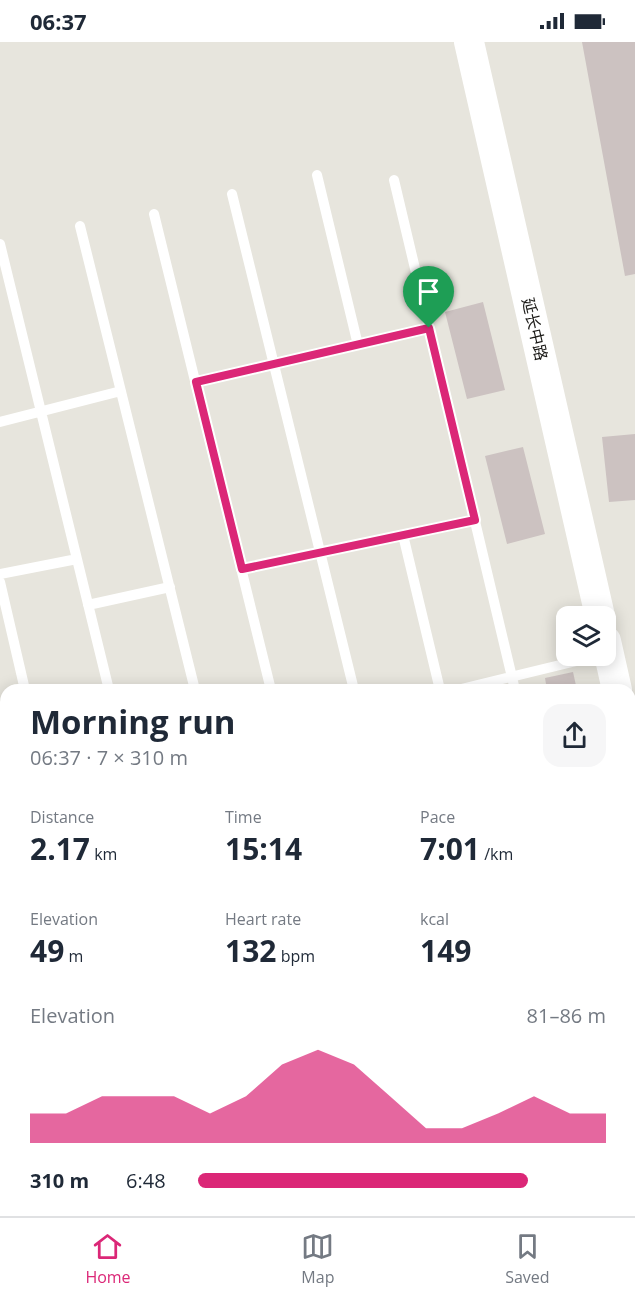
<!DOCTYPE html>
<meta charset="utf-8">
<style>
:root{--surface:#fff;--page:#f6f6f7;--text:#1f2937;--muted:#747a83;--line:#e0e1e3;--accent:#db2777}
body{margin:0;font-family:"Open Sans","Noto Sans SC",sans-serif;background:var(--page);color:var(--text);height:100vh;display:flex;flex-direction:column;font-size:22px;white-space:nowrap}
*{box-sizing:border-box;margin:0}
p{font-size:20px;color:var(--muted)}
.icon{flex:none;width:33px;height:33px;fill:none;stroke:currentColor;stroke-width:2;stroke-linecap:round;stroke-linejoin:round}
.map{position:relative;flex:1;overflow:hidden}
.sheet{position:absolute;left:0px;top:642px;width:636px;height:532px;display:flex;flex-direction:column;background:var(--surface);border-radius:18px 18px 0 0;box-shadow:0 3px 15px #0003}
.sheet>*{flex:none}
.tools{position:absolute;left:556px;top:564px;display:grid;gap:12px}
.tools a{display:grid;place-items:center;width:60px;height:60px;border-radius:12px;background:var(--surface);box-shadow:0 3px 15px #0003;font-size:30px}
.pin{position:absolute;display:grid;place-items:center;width:51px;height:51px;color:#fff;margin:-62px -26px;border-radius:50% 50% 50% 0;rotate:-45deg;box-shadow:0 0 6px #0007}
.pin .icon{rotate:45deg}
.round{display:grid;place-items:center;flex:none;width:63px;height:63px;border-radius:18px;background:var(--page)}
.headline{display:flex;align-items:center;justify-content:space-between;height:102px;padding:0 30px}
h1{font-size:33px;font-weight:700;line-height:45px}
.figures{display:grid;grid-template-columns:repeat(3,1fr);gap:9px;height:102px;padding:6px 30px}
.figures div{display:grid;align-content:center}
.figures b{font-size:30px;font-weight:700}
.figures small{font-size:16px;font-weight:400}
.figures p{font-size:16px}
.chart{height:168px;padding:12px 30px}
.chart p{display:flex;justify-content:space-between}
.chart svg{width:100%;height:108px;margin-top:6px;fill:var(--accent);opacity:.7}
ul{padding:0 30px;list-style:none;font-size:20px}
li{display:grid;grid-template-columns:96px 72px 1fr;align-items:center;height:45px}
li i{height:15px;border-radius:8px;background:var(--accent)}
.status{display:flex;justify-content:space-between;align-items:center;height:42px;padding:0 30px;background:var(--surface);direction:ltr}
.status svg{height:16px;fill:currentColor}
.tabs{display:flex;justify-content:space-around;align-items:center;height:84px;border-top:2px solid var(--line);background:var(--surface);font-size:16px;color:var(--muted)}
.tabs a{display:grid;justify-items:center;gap:3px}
.tabs .active{color:var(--accent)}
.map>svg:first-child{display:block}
</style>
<div class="status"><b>06:37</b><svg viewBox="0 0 49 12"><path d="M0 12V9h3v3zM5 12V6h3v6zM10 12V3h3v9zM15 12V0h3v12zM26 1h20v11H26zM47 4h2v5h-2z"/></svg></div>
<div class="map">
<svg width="635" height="1174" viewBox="0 0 635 1174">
<rect width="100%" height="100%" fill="#e7e5dd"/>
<path fill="#91c2f1" d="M630 983 635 986V1046L630 1043Z"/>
<path fill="#ccc2c1" d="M582 0H635V232L625 234Z
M483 260 505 348 467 357 445 270Z
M635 392V458L609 460 602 395Z
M523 405 545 492 507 502 485 414Z
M573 630 577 648H547L545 636Z
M631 885 635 902V954L630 956Z
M633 1141H635V1174H633Z
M386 1168H423V1174H386Z
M471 1168H511V1174H471Z
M556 1168H597V1174L556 1173Z"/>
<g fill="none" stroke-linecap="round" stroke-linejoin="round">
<path stroke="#fff" stroke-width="10" d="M317 133 358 303
M394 138 515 648
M232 152 354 648
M154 172 271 648
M80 184 195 648
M0 202 109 648
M196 340 429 286
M0 380 121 349
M403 493 440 648
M241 527 475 478
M0 532 77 517
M0 540 25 648
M88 563 170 545
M457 648 597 614
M0 728H6"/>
<path stroke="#fff" stroke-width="30" d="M469 0 600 574
M606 599 617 648
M630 700 635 720"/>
</g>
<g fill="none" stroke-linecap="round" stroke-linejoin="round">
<defs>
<path id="route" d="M429 286 475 478 242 527 196 340Z"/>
</defs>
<use href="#route" stroke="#fff" stroke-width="12"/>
<use href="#route" stroke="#db2777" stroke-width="8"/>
</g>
<g text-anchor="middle" stroke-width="6" stroke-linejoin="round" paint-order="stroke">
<g font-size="16" fill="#1b1a17" stroke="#fff">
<text transform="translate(535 287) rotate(77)" y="6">延长中路</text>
</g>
</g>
</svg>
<div class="tools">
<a><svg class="icon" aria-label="layers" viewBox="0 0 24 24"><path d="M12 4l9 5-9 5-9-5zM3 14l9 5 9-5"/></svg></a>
</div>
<div class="pin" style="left:429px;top:286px;background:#1e9e55"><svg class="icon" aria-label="arrive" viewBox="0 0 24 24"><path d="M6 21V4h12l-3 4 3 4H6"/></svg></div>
<section class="sheet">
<div class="headline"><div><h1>Morning run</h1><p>06:37 · 7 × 310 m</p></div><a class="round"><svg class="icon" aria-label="share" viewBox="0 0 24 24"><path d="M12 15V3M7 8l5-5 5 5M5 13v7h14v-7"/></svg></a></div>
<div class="figures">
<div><p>Distance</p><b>2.17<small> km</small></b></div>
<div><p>Time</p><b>15:14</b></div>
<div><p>Pace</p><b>7:01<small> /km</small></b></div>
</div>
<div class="figures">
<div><p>Elevation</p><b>49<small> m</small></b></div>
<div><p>Heart rate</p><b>132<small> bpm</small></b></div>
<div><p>kcal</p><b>149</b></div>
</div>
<div class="chart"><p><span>Elevation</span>81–86 m</p>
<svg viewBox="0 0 160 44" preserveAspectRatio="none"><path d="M0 44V32L10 32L20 25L30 25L40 25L50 32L60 25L70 12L80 6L90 12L100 25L110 38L120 38L130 32L140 25L150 32L160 32V44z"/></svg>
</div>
<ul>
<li><b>310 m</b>6:48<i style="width:81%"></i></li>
</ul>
</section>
</div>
<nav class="tabs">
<a class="active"><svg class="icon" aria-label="home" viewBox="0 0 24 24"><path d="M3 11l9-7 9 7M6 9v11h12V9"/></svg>Home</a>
<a><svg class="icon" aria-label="map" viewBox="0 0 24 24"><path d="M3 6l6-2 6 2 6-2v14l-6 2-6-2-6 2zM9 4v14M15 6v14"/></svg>Map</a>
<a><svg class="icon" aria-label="saved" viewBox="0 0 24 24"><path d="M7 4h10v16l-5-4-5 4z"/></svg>Saved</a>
</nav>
